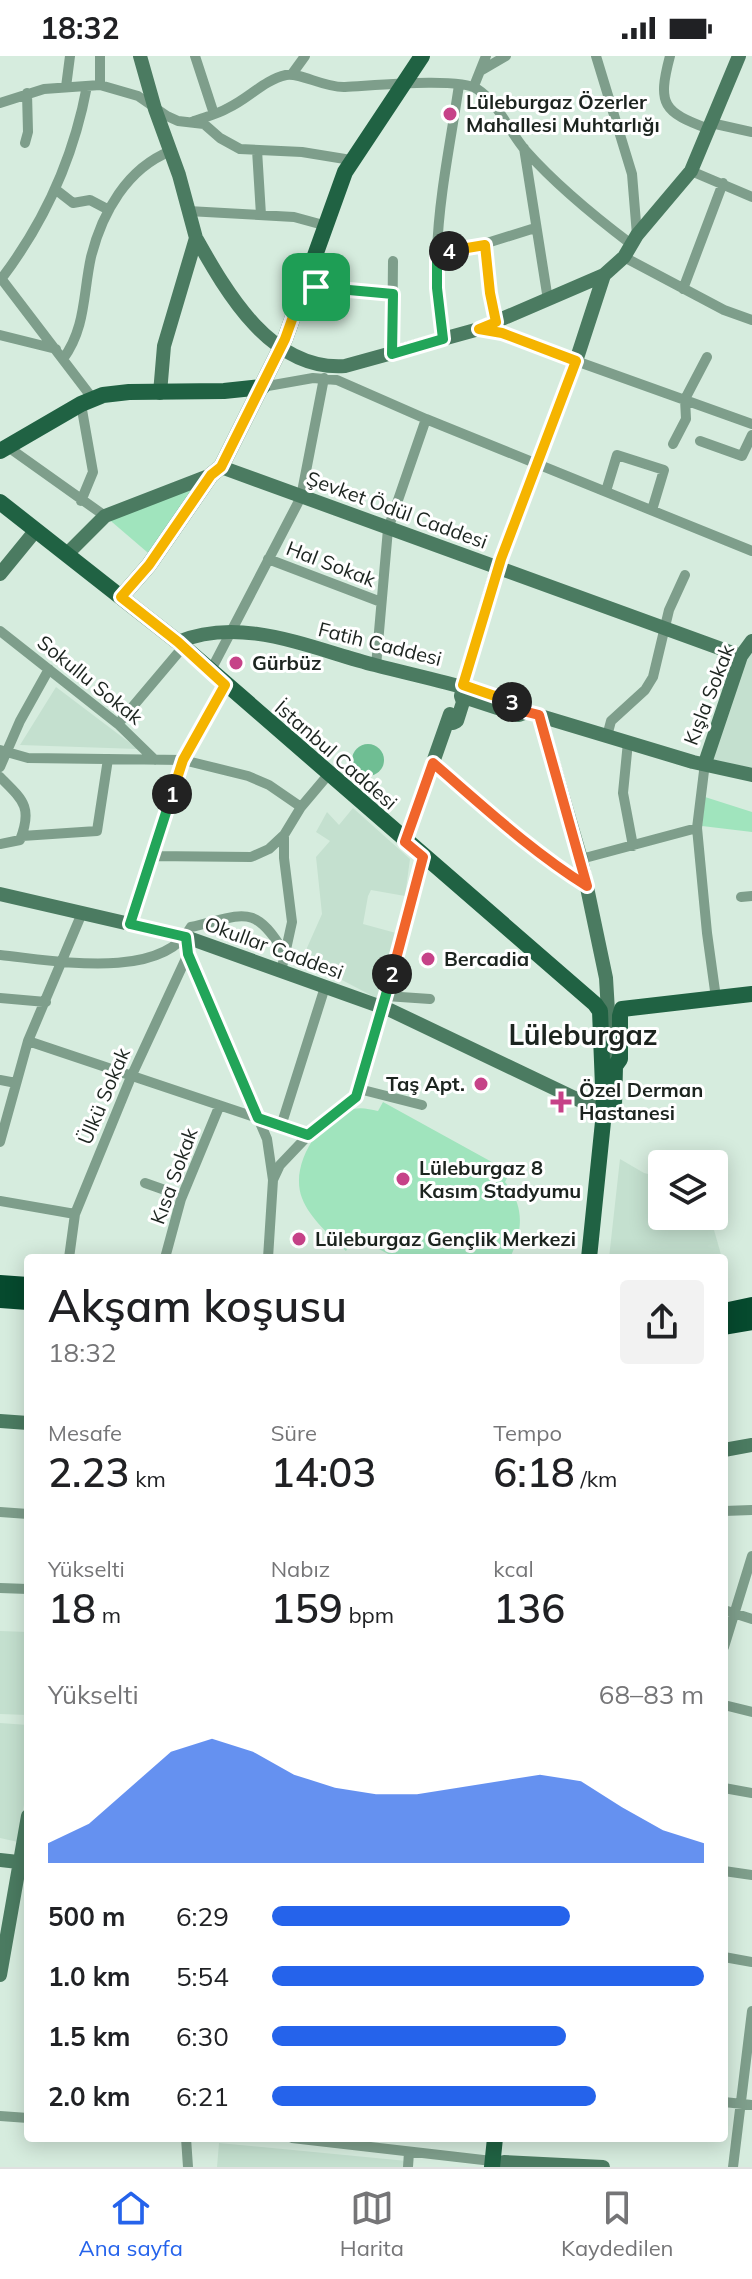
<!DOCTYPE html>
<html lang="tr">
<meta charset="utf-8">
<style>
:root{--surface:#fff;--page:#f2f2f2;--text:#202124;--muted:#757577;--line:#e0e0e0;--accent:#2563eb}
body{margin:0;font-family:Mulish,sans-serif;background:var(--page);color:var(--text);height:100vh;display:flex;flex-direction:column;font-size:30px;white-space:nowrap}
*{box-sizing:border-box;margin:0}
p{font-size:26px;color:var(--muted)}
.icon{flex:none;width:44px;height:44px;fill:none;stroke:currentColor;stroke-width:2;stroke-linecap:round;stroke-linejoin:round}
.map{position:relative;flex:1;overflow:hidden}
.drawer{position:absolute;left:24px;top:1198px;width:704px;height:888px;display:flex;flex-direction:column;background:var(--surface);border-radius:8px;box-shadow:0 4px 20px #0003}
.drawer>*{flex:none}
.controls{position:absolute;left:648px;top:1094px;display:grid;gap:16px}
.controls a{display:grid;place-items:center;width:80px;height:80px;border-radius:8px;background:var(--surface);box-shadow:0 4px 20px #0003;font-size:40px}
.pin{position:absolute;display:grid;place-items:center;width:68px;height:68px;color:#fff;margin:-34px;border-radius:16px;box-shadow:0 4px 12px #0006}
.km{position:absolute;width:40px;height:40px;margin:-20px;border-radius:50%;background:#222;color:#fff;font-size:22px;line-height:40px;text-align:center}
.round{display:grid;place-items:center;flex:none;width:84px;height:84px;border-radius:8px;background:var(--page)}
.summary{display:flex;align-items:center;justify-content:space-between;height:136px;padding:0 24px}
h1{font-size:44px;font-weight:600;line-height:60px}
.stats{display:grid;grid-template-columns:repeat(3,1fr);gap:12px;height:136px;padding:8px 24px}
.stats div{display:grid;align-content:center}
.stats b{font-size:40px;font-weight:600}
.stats small{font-size:22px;font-weight:400}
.stats p{font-size:22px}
.chart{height:224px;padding:16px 24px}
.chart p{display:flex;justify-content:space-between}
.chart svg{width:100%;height:144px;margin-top:8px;fill:var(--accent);opacity:.7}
ul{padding:0 24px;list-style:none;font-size:26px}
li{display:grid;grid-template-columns:128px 96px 1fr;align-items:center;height:60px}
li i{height:20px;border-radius:10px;background:var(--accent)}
.status{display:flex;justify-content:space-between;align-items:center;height:56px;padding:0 40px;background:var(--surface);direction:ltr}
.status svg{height:22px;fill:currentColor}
.tab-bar{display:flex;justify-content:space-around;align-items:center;height:112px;border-top:2px solid var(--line);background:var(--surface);font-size:22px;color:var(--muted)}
.tab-bar a{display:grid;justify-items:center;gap:4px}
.tab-bar .on{color:var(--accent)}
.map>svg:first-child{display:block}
</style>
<div class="status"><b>18:32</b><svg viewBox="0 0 49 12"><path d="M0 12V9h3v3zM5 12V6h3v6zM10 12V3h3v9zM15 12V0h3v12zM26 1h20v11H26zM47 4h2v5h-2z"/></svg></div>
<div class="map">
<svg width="752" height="2111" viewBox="0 0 752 2111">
<rect width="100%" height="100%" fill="#d6ecde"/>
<path fill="#c4e0cf" d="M752 593V712L710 703 741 608Z
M56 631 138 693 20 689Z
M353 752 410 803 405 840 371 834 368 840 363 868 396 877 380 944 302 903 322 858 316 801 330 785 316 776 327 756 339 769Z
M620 1103 644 1117 662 1121V1160H710L722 1202H609Z
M0 1575 28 1576V1659L0 1658Z
M0 1667 28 1669V1724L18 1786 0 1782Z
M219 2087 407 2105 406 2111H217Z"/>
<path fill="#a0e4bd" d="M211 419 154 502 105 460Z
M705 741 752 756V776L702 770Z
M383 1046 510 1116 505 1126C525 1150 523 1175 510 1202H396L354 1180 346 1195C331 1180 310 1163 302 1142 289 1109 320 1061 353 1053 362 1051 369 1053 378 1055Z"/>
<path fill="#6fbe93" d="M352 704a16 16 0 1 1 32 0a16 16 0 1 1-32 0Z"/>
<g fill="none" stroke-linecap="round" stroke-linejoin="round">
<path stroke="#7e9e8b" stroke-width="10" d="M100 0V29
M195 0 214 58
M596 0 632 118 637 179
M670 0C657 49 663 56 709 73
M482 14 506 0
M292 18 305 0
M474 30 486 0
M66 31 70 0
M0 47 44 33 100 29 138 40 167 60 178 65 204 68 220 82 240 93 302 96 351 104
M194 65C205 61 218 58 228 52 248 43 264 24 286 19 300 16 324 32 345 31 370 30 459 21 477 33 499 47 509 76 526 95 557 130 594 160 631 188
M711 67 752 76
M25 87 28 76 27 37
M524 92 548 244
M257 94 261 159
M691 115 752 141
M55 133 73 147 90 144 109 154
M188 155 294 161 327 170
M485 189 490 237 496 266
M437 195 471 192 535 172
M624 201 724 254 752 264
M0 221 93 343
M2 222C45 165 74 100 87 30
M304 230 393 238
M683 233 723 127
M0 279 56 293
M443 283C439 254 436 225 437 196 439 139 451 84 459 29
M392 298 393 205
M63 303C86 272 83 237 91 201 102 157 127 112 171 95
M576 305 752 368
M262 331 313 322 337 324 426 363 752 495
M81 348 93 416 81 445
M700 385 742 400 752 379
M673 388 686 363 685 343 707 301
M8 391 105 460
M606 435 617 399 664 414 652 454
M268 503 381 546
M0 575 118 668 155 704
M376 610 388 473 426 363
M210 616 301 441 324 322
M118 668 183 591
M607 680 611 665 645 634 653 621 669 554 685 519
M628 686 623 737 633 790
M0 694 28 702 183 704 248 720 269 729 301 751
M433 707C483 750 531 795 587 830
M705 707 697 772 707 877 716 942
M0 711 20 665 49 613
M0 721C23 744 33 751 20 784L0 788
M284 779V802L292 866 285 898
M22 780 97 775 108 703
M151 800 251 801 269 793 284 779 301 751 328 719
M581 803 697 772
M741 841 752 840
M130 868 147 808 183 704 225 629
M186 881 188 898 267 1083 273 1124 268 1202
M0 899C52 904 161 926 191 871 244 859 254 846 285 898L281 915
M386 940 430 943
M0 942 46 946
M28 985 308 1079
M0 1024 16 1027
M359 1033 422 1049
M281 1070 325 931
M0 1086 28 985 82 857
M273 1124 280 1109 319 1068 356 1041 383 952 423 801
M145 1127 182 1140
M0 1145 75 1158
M69 1202 75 1158 131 1021 188 898
M165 1202 181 1143 219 1051
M724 1455 752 1454
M0 1456 28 1458
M0 1532 28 1533
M724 1554 752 1563
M724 1591 752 1500
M724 1649 752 1656
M724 1732 752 1737
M724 1815 752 1819
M724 1901 752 1906
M724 2046 752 2049
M0 2060 28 2062
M186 2082 188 2111
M292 2082 492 2105
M408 2111 409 2096
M733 2111 752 1955"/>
<path stroke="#4b7b61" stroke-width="14" d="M140 0 155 53 179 119 196 182 164 290 160 337
M196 182C227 237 271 315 345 310L479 273 502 277 576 305
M483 271 604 219
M221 411 741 600
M67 498 105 460 211 419
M0 518 36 474
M178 586C242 559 312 593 375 609 425 622 475 632 523 650L527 656 693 706 752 719
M461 640 519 659 527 656
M539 659 581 803 606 922 611 1005 615 1010
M448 665 453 667 457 665 463 646 461 640 463 629 498 511 576 305 604 219 624 201 637 179 691 115 739 0
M705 707 741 600 752 585
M405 786 450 658
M0 838 186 881 390 954 604 1056
M0 1365 28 1367
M724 1394 752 1389
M0 1804 27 1807
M0 1919 28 1760
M504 2106 603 2111"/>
<path stroke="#206243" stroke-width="16" d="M0 395 81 348 103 339 129 336 224 335 262 331
M0 446 178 586 595 948 600 955 604 1056 589 1202
M121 541 149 509 211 419 221 411 285 283 345 116 422 0
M614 1050 615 1010 620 1003V960L622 953 752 938
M492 2111 495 2082"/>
<path stroke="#064a2e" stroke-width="18" d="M0 1228 28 1230
M0 1243 28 1245
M724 1256 752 1250
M724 1270 752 1265"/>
</g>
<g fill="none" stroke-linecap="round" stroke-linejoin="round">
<defs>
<path id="split-1" d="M172 738 183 704 225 629 178 586 121 541 149 509 211 419 221 411 285 283 304 230 316 231"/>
<path id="split-2" d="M172 738 130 868 186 881 188 898 258 1062 308 1079 356 1041 392 918"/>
<path id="split-3" d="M392 918 423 801 405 786 433 707C483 750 531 795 587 830L539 659 527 656 523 650 512 646"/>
<path id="split-4" d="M449 195 485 189 490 237 496 266 479 273 502 277 576 305 501 503 463 629 512 646"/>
<path id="split-5" d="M316 231 393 238 392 298 443 283 437 232V195H449"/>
</defs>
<use href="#split-1" stroke="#fff" stroke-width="16"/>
<use href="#split-2" stroke="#fff" stroke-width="16"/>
<use href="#split-3" stroke="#fff" stroke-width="16"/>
<use href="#split-4" stroke="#fff" stroke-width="16"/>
<use href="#split-5" stroke="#fff" stroke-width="16"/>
<use href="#split-1" stroke="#f5b400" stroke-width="10"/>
<use href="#split-2" stroke="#22a559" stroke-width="10"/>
<use href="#split-3" stroke="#f0652b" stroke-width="10"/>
<use href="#split-4" stroke="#f5b400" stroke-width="10"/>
<use href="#split-5" stroke="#22a559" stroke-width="10"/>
</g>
<g fill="#c64288" stroke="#fff" stroke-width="3">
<circle cx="450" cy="58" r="8"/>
<circle cx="236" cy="607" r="8"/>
<circle cx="428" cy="903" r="8"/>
<circle cx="481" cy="1028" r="8"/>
<path d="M557 1034h8v8h8v8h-8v8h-8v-8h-8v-8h8z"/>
<circle cx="403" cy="1123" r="8"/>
<circle cx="299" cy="1183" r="8"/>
</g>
<g text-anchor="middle" stroke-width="6" stroke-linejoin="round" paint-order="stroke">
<g font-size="20" font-weight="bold" fill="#1c241f" stroke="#fff" text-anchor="start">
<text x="466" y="53">Lüleburgaz Özerler<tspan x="466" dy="23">Mahallesi Muhtarlığı</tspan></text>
<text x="252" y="614">Gürbüz</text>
<text x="444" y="910">Bercadia</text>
<text x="465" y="1035" text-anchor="end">Taş Apt.</text>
<text x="579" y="1041">Özel Derman<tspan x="579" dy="23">Hastanesi</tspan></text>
<text x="419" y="1119">Lüleburgaz 8<tspan x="419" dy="23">Kasım Stadyumu</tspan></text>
<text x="315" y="1190">Lüleburgaz Gençlik Merkezi</text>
</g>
<g font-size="20" fill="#1c241f" stroke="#fff">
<text transform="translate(397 454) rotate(20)" y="7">Şevket Ödül Caddesi</text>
<text transform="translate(331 508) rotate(21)" y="7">Hal Sokak</text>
<text transform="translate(380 588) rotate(14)" y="7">Fatih Caddesi</text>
<text transform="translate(90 624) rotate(39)" y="7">Sokullu Sokak</text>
<text transform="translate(709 639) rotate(-69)" y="7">Kışla Sokak</text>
<text transform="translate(336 699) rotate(41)" y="7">İstanbul Caddesi</text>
<text transform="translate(274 892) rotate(20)" y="7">Okullar Caddesi</text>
<text transform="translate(104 1040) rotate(-67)" y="7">Ülkü Sokak</text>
<text transform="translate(174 1120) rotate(-70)" y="7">Kısa Sokak</text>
</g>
<g font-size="28" font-weight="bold" fill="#1c241f" stroke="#fff">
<text x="583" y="989">Lüleburgaz</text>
</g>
</g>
</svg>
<div class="controls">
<a><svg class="icon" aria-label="layers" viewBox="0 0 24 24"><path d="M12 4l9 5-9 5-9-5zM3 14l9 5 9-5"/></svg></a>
</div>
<div class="pin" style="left:316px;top:231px;background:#1e9e55"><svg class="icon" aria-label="arrive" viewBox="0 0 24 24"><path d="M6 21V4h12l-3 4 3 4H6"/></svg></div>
<b class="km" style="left:172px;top:738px">1</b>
<b class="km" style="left:392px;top:918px">2</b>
<b class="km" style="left:512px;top:646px">3</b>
<b class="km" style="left:449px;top:195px">4</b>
<section class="drawer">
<div class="summary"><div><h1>Akşam koşusu</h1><p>18:32</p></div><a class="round"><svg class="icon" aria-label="share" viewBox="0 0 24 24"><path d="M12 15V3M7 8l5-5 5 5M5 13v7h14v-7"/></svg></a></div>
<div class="stats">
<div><p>Mesafe</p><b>2.23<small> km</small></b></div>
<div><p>Süre</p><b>14:03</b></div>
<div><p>Tempo</p><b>6:18<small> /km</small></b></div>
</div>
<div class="stats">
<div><p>Yükselti</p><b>18<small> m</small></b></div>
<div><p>Nabız</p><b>159<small> bpm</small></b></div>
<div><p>kcal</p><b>136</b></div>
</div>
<div class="chart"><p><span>Yükselti</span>68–83 m</p>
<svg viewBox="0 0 160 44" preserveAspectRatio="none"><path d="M0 44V38L10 32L20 21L30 10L40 6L50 10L60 17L70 21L80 23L90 23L100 21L110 19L120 17L130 19L140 27L150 34L160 38V44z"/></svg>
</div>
<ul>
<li><b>500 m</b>6:29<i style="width:69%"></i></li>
<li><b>1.0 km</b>5:54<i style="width:100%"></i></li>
<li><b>1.5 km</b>6:30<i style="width:68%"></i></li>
<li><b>2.0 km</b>6:21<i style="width:75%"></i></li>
</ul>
</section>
</div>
<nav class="tab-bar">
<a class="on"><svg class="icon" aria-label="home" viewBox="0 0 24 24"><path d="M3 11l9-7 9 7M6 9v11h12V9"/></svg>Ana sayfa</a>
<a><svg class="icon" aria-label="map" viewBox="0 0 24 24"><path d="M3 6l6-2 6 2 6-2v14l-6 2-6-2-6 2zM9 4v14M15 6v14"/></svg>Harita</a>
<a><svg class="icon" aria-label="saved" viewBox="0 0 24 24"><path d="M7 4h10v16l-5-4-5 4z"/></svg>Kaydedilen</a>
</nav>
